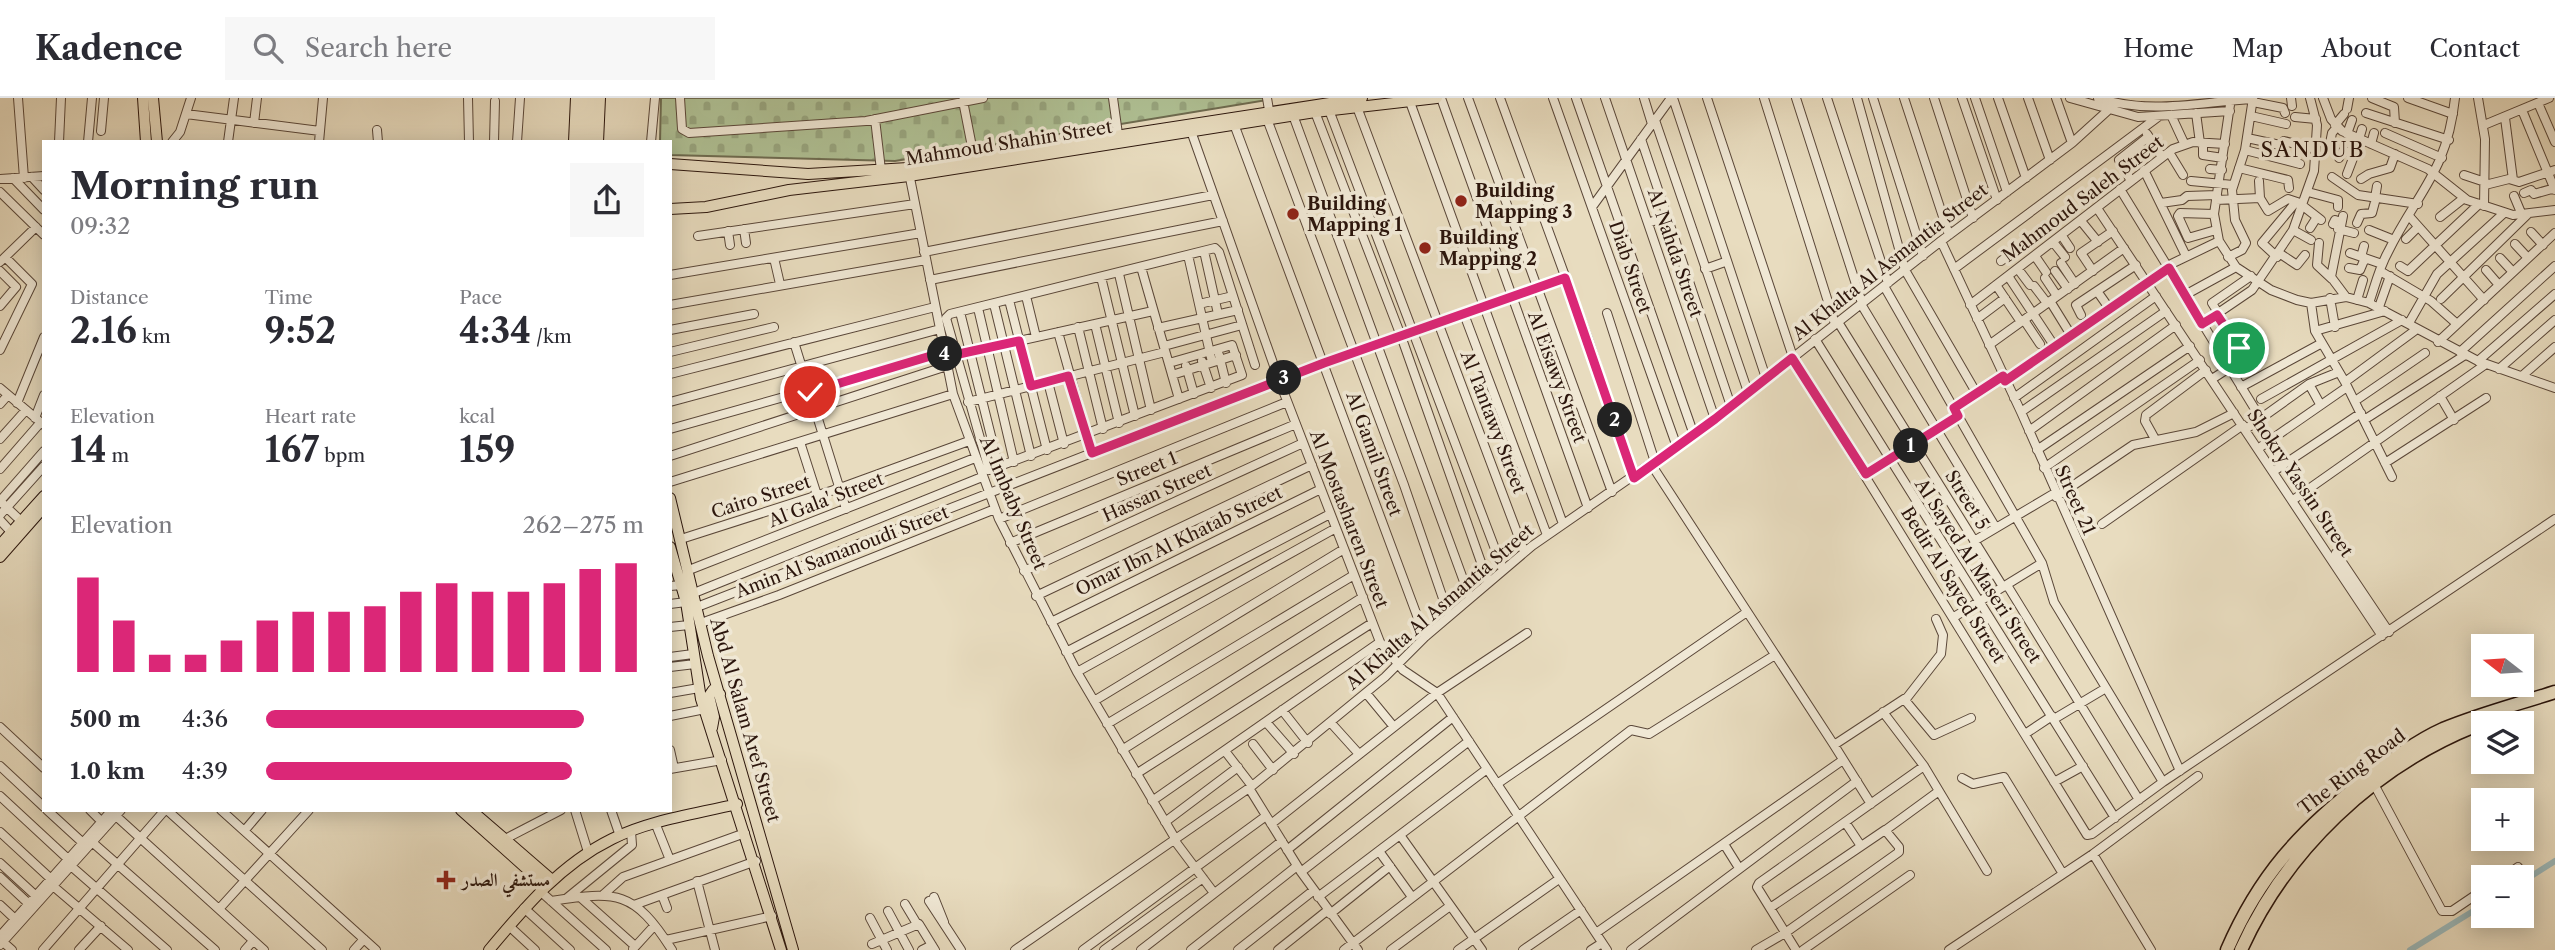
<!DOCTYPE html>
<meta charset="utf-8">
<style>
:root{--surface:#fff;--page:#f7f7f7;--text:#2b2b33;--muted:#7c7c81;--line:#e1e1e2;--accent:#db2777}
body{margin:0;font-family:"Libre Caslon Text",Amiri,serif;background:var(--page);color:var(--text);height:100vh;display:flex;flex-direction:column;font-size:26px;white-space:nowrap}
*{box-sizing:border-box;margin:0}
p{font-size:23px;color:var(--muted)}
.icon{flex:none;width:38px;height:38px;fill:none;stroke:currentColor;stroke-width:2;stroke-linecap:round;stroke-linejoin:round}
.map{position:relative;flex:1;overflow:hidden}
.sheet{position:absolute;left:42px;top:42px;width:630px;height:672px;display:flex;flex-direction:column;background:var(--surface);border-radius:0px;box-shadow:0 4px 18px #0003}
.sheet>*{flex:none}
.needle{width:46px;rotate:287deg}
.fabs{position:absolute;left:2471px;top:536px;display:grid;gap:14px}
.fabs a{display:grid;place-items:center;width:63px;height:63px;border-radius:0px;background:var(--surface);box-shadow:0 4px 18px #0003;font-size:35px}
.pin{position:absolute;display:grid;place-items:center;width:60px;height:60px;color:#fff;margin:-30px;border:4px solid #fff;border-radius:50%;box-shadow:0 2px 7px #0007}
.km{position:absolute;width:35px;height:35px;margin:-18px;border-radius:50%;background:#222;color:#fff;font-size:19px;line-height:35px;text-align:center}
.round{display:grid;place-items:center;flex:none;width:74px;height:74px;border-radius:0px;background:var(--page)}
.head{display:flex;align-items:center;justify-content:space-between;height:119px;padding:0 28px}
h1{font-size:38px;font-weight:800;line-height:52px}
.figures{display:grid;grid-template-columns:repeat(3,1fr);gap:10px;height:119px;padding:7px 28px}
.figures div{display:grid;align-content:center}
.figures b{font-size:35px;font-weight:800}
.figures small{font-size:19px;font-weight:400}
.figures p{font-size:19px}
.chart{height:196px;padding:14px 28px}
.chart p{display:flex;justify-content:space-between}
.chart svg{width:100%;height:126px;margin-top:7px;stroke:var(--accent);stroke-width:6}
ul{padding:0 28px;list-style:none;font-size:23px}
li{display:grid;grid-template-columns:112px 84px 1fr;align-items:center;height:52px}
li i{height:18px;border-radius:9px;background:var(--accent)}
header{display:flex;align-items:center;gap:42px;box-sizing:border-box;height:98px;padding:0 35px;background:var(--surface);border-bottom:2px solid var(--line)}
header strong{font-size:33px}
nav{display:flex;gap:38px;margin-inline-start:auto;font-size:24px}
.search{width:490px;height:63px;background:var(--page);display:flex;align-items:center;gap:18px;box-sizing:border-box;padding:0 24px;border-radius:0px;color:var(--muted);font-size:26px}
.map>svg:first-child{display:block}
</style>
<header>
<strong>Kadence</strong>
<div class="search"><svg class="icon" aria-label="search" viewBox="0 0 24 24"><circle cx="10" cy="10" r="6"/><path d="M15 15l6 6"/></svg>Search here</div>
<nav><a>Home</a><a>Map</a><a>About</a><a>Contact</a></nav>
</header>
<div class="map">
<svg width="2555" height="852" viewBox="0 0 2555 852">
<defs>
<pattern id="cemetery-stones" width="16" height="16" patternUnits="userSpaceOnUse" patternTransform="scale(1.75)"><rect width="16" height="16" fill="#b0c296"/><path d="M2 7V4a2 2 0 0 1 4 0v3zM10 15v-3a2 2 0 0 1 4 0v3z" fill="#98a680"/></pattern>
</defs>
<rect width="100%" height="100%" fill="#e8dcbf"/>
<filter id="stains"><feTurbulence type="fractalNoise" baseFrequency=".00286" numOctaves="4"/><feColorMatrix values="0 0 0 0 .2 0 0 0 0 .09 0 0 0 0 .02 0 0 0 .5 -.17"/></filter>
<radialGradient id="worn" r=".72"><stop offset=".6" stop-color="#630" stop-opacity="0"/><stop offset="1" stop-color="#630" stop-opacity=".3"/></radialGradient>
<path fill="url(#cemetery-stones)" stroke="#6e6c51" stroke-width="2" d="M661 0H1266L1267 2 895 63 670 57V44H660Z"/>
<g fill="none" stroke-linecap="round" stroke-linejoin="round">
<path stroke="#9bb9bb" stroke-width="6" d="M2522 784 2555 763
M2410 852 2483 807"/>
<defs>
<path id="minor" d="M18 0 24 80
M468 0 469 44
M680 0 682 31 689 35 866 23 983 0
M1113 0 1118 36
M1267 0 1269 12
M1441 0 1588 410
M1468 0 1612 394
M1500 0 1588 241 1634 380
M1553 0 1677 349
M1576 0 1694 337
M1605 0 1715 321
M1644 0 1652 26
M1673 0 1766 280
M1707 0 1793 259
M1764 0 1835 226
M1796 0 1862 205
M1827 0 1888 185
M1857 0 1905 172 1977 296
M1873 0 1923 158
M1904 0 1949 137
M1934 0 1973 120
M1962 0 1997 102
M1975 0 2007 94
M1998 0 2026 80
M2028 0 2050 62
M2056 0 2072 45
M2070 0 2138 19 2230 13
M2098 0C2151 17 2199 4 2253 1
M2231 0 2214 116 2219 143 2236 169 2271 192 2297 202 2311 205 2346 199 2369 205 2478 263 2555 290
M2291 0 2292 8
M2323 0 2331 21 2342 33 2428 71 2467 102 2513 117 2555 112
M2372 0 2394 9 2395 25
M2408 0 2453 16
M2478 0 2485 41 2484 108
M963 3 974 59
M1410 4 1563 426
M2253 4 2283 10 2285 15
M2538 5 2555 44
M1357 9 1524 453
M2347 11 2349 0
M1329 12 1503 472
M2522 12 2555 92
M1315 14 1401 238 1488 484
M2196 15 2200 45
M2366 15 2449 42
M186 16 320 33
M1293 17 1470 500
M2171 17 2184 45
M2251 18 2286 26
M2295 19 2316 21
M2505 20 2513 82
M875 21 881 72
M1267 21 1404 387 1449 518
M1655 22 1748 294
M254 25 257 0
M1234 26 1425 539
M2335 27 2344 16
M2484 27 2549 0
M377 32 378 44
M101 33 104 0
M1191 33 1279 282 1380 544 1403 572 1437 595 1607 852
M2385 35 2442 60
M2147 36 2162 59
M2347 36 2352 22
M2247 40 2280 47 2284 43 2315 51
M1641 41 1731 308
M2359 41 2362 31
M59 44 61 0
M88 44 92 0
M172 44 180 34 191 0
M228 44 234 0
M319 44 323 0
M494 44 495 3
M517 44 520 0
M651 44 655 0
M2203 45V57L2223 60
M2330 45 2332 35 2337 29
M2371 46 2374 35
M2245 52 2300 66
M2169 54 2183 77
M2339 60 2343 53 2355 56
M2239 70 2288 82 2289 90
M2210 71 2222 72
M2144 72 2186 158
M909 75 953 296 999 421 1077 574 1176 742
M2347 76 2360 42
M2464 77 2485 84
M32 79 44 92
M2332 79 2358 97 2418 106
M13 80 44 112
M0 81 44 78
M2361 81 2369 76 2390 70 2395 56
M2131 83 2119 62 2148 39
M2191 83 2233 87
M2259 83 2260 100 2268 113 2288 101 2300 105
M2485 87 2509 81 2519 84 2555 72
M2120 91 2261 321
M0 94 44 137
M2308 94 2338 102V109
M2524 95 2531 92 2534 96 2555 90
M2514 98 2522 117
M2375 100 2377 88
M2216 102 2260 100
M2161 105 2182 102 2187 98 2217 97
M2303 108 2321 122
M1592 109 1671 0
M2097 110 2382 538
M2214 116 2180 115 2178 118 2188 140 2216 132
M2343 118 2331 179 2346 199
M2409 118 2484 202
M2440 119 2464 100
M2081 123 2098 144
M1648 125 1667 118
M2357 125 2361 116 2372 115 2376 100
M2333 126 2335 122 2341 124
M2310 130 2317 119
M744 131 746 145
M2338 131 2354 135
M2293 132 2311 142
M2369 132 2394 142
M728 133 730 147
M2531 134 2543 147
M698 138 915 106
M2062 138 2070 150
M2406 141 2418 129
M1941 143 2021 314 2180 673
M2053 144 2065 159
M2319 145 2317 167 2332 181
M2515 146 2528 160
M1204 153 1218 216
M924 154 1213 97
M2279 155 2297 167 2305 157
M2350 155 2382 166
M1188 157 1212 264
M2035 158 2046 174
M2228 159 2242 152 2246 145 2235 122 2232 92 2245 52 2253 0
M2277 159 2262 145 2296 104
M2361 159 2364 148
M774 160 780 186
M2500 160 2513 174
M2001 163 2067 114
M0 164 36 129
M2061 165 2075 186
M2167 168 2219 143
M2400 168 2408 173 2479 106
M1141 169 1179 301
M2349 170 2360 172 2365 160
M1705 171 1725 164
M1954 171 2158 19
M2018 171 2030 187
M2486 172 2499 187
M0 173 16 189 0 208
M2055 173 2068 191
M2093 173 2081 155 2113 133
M2380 173 2431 203 2457 226
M1119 176 1151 312
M670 177 921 135
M2008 178 2055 249
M1101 179 1135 318
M2045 180 2057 198
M930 182 1223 123
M1996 187 2021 224
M1884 188 2042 465 2054 504 2163 684
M2034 188 2047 205
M2097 193 2109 210
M2185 197 2236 169
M1026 198 1036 239
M2330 200 2335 229
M2441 201 2527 117
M1009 202 1047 352
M2357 202 2363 182
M2050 203 2071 237
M2311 205 2315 233 2345 284 2392 379
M2369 205C2375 188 2379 170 2388 154 2418 93 2447 74 2455 0
M994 206 1031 358
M1199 206 1233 198
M1861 206 1996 430
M670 207 926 162
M1970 207 2173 51 2193 44 2225 46
M2379 209 2390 178
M978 210 1014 364
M960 214 999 370
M1607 215 1655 364
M1464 216 1547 437
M2081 217 2076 207 2136 167
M1977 221 2005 200
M2024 222 2040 246
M1838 224 2003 489
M2409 225 2437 176 2504 115
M1095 226 1119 325
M2202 226 2252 192 2293 132 2314 73 2317 27 2310 0
M1078 229 1103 331
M1158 230 1238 212
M670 232 754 216
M2315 233 2385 213
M1058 234 1092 355
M1815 241 2115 720
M794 244 846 411
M2438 244 2555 135
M1989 247 2124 150
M1164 248 1242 227
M0 252 32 186 5 159
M670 254 774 229
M2460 254 2555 168
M1219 257 1226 285
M952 258 1153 213
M1792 260 2087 737 2092 736 2163 684 2555 421
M1202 263 1211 290
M2478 263 2555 196
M1169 265 1232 247 1242 277 989 372 946 220 950 216 1215 150 1219 154 1255 267
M2250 267 2212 205 2251 178
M1186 268 1194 296
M2499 271 2555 222
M670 276 935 209
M1172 277 1236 257
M2522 278 2555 249
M2212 281 2229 270
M2005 283 2169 170
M1048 284 1064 346
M2345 284 2417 231
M2309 286 2320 306
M2241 289 2322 245
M0 290 44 327
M2440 298 2454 322
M2014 300 2156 198
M2261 301 2402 222
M2355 303 2425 255
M670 304 940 231
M968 304 1165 254
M17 305 44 239
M0 306 8 297
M1954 310 2003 278
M2021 314 2166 213
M35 320 44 297
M2364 322 2465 257
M670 331 944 254
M2246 331 2309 286 2339 274
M2029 333 2176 227
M0 341 26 312
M2155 341 2145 323 2146 317 2206 272
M800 344 817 397
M2259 350 2347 289
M2037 352 2190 248
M670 358 947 268
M2385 365 2486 300
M1651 366 1834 647 1904 601 1934 637 1971 620
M2044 370 2200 262
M0 371 41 324
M2274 373 2361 315
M1866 376 1958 318
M670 384 953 296
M2056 399 2133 347 2196 334 2234 315
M2293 402 2486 266
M0 403 44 353
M3 406 21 423
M0 417 44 368
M999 421 1287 304
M0 422 11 434
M2102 426 2243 327
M681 441 840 390 969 343
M1974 443 2055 395
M1010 445 1296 326
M2336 455 2389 534
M689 472 975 360
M1024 473 1303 345
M2007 487 2139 702
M670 488 682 487
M694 495 982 379
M1036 498 1312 367
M670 506 686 504
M697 509 1279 282 1565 180
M1954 519 2042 465
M1051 524 1321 391
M701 525 779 497 995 411
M670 529 689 527
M1066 554 1330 416
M670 559 693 556
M670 569 695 566
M1077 574 1336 430
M670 595 699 590
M1366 595 1394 629
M1906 601 1941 556 1943 537 1936 521
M1094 603 1344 451
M1282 612 1308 645
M1883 614 1924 668 1987 773
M670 618 705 611
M2054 621 2106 590
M1266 624 1294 656
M1331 625 1359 656
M1107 626 1354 477
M0 629 44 670
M2025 636 2052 618
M1253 646 1273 672
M1834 647 1871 706
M670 652 674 670
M1122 652 1363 499
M1225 653 1252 688
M0 668 44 709
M670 671 722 662
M1136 676 1372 525
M1962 680 1973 686 2004 679 2063 776
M2054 684 2083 668
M1497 686 1747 514
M2375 688 2442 813H2452L2483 792
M1249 690 1301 774 1358 852
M0 698 68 761
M1152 703 1380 544
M47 712 83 745
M90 712 102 724
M167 712 322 852
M221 712 376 852
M575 712 588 754
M611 712 620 738
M116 718 264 852
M1165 724 1238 669
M1845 724 1861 748
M1271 726 1437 595 1527 535
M656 727 670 762
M1887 731 1939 693
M245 732 262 712
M0 734 51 781
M1400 737 1482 852
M505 741 561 712
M1175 743 1214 795
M92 744 215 852
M1724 746 1739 770
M1287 752 1453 619
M1379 753 1412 799
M2093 756 2151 852
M0 765 36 798
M71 768 167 852
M1301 774 1469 643
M0 779 29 806
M2504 779 2518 769
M697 783 715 852
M53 788 128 852
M540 793 606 852
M604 796 623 779 745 735
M662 797 667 810
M580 799 635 848
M934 799 944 824
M1318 799 1487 671
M567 800 632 747 631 733
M551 803C617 793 634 792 672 852
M929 803 961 852
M905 806 917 826
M0 807 15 821
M634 807 756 763
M524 810 570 852
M219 811 309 712
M888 813 909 852
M1330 816 1390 768
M870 820 887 852
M509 828 535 852
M1596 835 1843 662
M0 838 112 712
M666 842 772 818
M3 844 12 852
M872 846 919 826 935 852
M0 847 121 712
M633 851 654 828
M43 852 165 712
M79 852 101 828
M245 852 253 843
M354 852 364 841
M922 852 932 847
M1015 852 1252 688 1385 579 1425 539 1532 448 1715 321 1941 143 2072 45 2115 6
M1083 852 1266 718
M1104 852 1203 780
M1141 852 1282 743
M1191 852 1297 768
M1238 852 1314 792
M1278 852 1328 812
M1344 852 1631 632 1649 636 1775 557
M1391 852 1450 808
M1458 852 1559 781
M1523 852 1581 812
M1591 852 1602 845
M1631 852 1857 683
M1756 852 1785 835 1899 754V749L1885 732 1770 810
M1796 852 1757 789 1759 785 1924 668
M1803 852 1910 777
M1949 852 2093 756 2198 678"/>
<path id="major" d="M143 0 146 44
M153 0 157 44
M574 44 576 0
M582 44 584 0
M590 44 593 0
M598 44 600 0
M670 66 808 76 908 70 1362 0
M670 111 706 109 789 92 909 78 1315 14 1437 0
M670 400 708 558 793 852
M0 447 44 398
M670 449 686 504 701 601 781 852
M0 459 44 409
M712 630 714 619 709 598 713 592 720 596
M461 712 546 788
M471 712 552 782
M489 852C525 809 561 766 612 741 650 722 696 716 737 706"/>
<path id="highway" d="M2227 852C2259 778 2300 733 2363 684 2388 665 2414 644 2443 631 2479 616 2518 606 2555 594
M2241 852C2286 752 2373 669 2475 628"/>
</defs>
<use href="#minor" stroke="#5a4739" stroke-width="10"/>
<use href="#major" stroke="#2b150c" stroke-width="12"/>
<use href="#highway" stroke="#2b150c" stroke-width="15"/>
<use href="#minor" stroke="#f0e8d5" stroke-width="8"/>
<use href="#major" stroke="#e8dcbf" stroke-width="10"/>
<use href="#highway" stroke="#e8dcbf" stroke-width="12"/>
</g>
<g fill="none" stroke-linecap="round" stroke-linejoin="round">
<defs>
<path id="route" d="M810 294 944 254 945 259 1019 243 1031 288 1068 278 1092 355 1324 265 1565 180 1634 380 1715 321 1792 260 1866 376 1958 318 1954 310 2003 278 2005 283 2169 170 2202 226 2217 217 2239 250"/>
</defs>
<use href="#route" stroke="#fff" stroke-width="14"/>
<use href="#route" stroke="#db2777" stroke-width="9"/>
</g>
<g fill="#8f2418" stroke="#f0e8d5" stroke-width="2.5">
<circle cx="1461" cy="103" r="7"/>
<circle cx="1293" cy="116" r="7"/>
<circle cx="1425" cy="150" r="7"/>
<path d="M442.5 771.5h7v7h7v7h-7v7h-7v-7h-7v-7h7z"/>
</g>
<g text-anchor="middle" stroke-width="7" stroke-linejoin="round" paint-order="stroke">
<g font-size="18" fill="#2b150c" stroke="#f0e8d5">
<text transform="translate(1009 45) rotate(-9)" y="6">Mahmoud Shahin Street</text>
<text transform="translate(2083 101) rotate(-37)" y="6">Mahmoud Saleh Street</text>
<text transform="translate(1675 155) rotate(71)" y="6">Al Nahda Street</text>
<text transform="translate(1890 164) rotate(-38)" y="6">Al Khalta Al Asmantia Street</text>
<text transform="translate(1630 169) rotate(71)" y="6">Diab Street</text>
<text transform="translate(1557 279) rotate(70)" y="6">Al Eisawy Street</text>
<text transform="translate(1493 324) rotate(69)" y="6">Al Tantawy Street</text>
<text transform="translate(1374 356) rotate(70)" y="6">Al Gamil Street</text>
<text transform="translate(1147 371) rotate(-22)" y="6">Street 1</text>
<text transform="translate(2300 385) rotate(56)" y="6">Shokry Yassin Street</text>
<text transform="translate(1157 395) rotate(-24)" y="6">Hassan Street</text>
<text transform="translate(761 399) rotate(-18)" y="6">Cairo Street</text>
<text transform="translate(826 402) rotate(-21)" y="6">Al Gala' Street</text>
<text transform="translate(1967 402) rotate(58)" y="6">Street 5</text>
<text transform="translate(2075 402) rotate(66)" y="6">Street 21</text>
<text transform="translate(1013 405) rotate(67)" y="6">Al Imbaby Street</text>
<text transform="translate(1349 421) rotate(69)" y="6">Al Mostasharen Street</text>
<text transform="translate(1179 443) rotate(-26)" y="6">Omar Ibn Al Khatab Street</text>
<text transform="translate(842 454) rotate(-21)" y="6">Amin Al Samanoudi Street</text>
<text transform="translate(1978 473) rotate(57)" y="6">Al Sayed Al Maseri Street</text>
<text transform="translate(1953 487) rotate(58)" y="6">Bedir Al Sayed Street</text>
<text transform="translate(1440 509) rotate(-41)" y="6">Al Khalta Al Asmantia Street</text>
<text transform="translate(745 622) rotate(74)" y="6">Abd Al Salam Aref Street</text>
<text transform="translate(2352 674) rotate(-37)" y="6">The Ring Road</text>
</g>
<g font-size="18" font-weight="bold" fill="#2b150c" stroke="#f0e8d5" text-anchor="start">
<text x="1475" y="99">Building<tspan x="1475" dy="21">Mapping 3</tspan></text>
<text x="1307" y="112">Building<tspan x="1307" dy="21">Mapping 1</tspan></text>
<text x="1439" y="146">Building<tspan x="1439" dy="21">Mapping 2</tspan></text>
<text x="462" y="788">مستشفي الصدر</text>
</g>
<g font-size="21" letter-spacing="2" fill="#2b150c" stroke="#f0e8d5">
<text x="2313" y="59">SANDUB</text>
</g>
</g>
<rect width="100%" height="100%" filter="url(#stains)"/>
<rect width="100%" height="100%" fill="url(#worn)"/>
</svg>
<div class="fabs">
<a><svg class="needle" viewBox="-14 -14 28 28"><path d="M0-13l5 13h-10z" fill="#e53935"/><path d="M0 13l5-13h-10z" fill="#7c7c81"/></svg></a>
<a><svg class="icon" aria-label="layers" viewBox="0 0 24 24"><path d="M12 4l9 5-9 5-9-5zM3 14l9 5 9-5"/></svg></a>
<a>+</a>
<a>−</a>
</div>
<div class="pin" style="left:2239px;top:250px;background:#1e9e55"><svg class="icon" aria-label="arrive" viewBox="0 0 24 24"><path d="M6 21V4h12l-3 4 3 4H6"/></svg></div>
<div class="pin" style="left:810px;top:294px;background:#d93025"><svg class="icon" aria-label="check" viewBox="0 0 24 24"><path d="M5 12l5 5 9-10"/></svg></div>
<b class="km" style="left:1911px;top:348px">1</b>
<b class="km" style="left:1615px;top:322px">2</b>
<b class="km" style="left:1284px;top:280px">3</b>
<b class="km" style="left:945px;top:256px">4</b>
<section class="sheet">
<div class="head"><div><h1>Morning run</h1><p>09:32</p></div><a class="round"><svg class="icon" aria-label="share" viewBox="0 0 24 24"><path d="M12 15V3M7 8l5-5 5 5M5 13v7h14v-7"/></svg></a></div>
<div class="figures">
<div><p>Distance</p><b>2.16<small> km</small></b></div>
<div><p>Time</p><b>9:52</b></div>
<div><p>Pace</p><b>4:34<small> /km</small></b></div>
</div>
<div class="figures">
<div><p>Elevation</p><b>14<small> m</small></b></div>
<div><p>Heart rate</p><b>167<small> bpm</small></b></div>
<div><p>kcal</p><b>159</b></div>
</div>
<div class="chart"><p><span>Elevation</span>262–275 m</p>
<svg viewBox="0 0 160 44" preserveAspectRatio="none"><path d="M5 44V11M15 44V26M25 44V38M35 44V38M45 44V33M55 44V26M65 44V23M75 44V23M85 44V21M95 44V16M105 44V13M115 44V16M125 44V16M135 44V13M145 44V8M155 44V6"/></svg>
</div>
<ul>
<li><b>500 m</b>4:36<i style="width:84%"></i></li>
<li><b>1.0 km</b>4:39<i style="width:81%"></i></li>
</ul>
</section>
</div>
